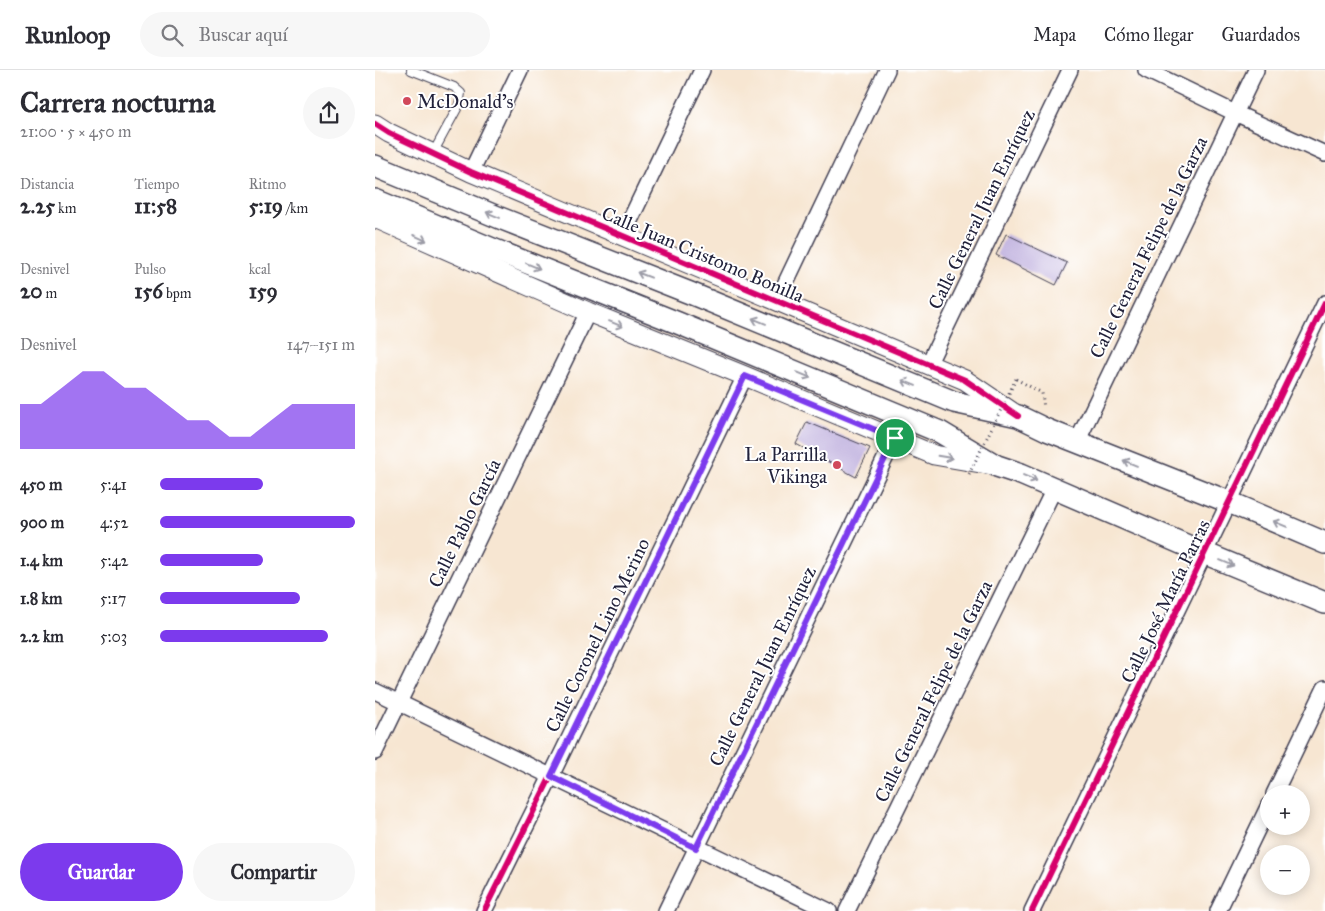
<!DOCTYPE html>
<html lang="es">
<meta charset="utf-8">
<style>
:root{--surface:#fff;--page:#f7f7f7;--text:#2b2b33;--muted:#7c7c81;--line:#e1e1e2;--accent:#7c3aed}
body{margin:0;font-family:"IM FELL Great Primer",serif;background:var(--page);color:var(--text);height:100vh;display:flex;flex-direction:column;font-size:19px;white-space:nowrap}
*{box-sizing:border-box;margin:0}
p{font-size:16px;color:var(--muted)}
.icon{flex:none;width:28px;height:28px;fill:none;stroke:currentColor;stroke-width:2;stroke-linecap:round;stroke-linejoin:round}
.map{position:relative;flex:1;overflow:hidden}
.panel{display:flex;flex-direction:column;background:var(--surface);width:375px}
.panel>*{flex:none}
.buttons{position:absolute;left:885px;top:715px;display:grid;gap:10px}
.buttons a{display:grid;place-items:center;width:50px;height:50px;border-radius:50%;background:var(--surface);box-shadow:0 2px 12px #0003;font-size:25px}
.pin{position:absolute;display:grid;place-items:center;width:42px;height:42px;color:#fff;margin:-21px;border:2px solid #fff;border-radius:50%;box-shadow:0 1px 5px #0007}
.round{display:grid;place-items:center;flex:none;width:52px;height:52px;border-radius:26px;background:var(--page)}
.summary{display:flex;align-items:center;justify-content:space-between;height:85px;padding:0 20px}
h1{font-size:28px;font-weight:700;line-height:38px}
.figures{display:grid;grid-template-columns:repeat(3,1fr);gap:8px;height:85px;padding:5px 20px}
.figures div{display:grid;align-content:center}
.figures b{font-size:21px;font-weight:700}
.figures small{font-size:14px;font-weight:400}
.figures p{font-size:14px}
.chart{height:140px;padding:10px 20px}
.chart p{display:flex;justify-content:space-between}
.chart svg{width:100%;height:90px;margin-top:5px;fill:var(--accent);opacity:.7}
.cta{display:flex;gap:10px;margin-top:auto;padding:10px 20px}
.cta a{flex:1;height:58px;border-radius:30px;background:var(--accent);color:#fff;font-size:20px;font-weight:700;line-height:58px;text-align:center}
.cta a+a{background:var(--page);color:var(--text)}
ul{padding:0 20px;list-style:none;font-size:16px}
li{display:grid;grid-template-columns:80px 60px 1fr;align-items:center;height:38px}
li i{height:12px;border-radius:6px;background:var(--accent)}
header{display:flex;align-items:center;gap:30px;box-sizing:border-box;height:70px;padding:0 25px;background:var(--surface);border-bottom:1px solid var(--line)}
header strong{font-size:24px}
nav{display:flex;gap:28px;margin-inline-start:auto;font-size:18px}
.search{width:350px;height:45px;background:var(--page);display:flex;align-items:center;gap:12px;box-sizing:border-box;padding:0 18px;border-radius:28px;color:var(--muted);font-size:19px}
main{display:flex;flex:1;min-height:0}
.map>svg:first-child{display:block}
</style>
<header>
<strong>Runloop</strong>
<div class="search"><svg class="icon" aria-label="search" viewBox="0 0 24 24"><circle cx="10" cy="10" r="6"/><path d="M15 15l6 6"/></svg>Buscar aquí</div>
<nav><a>Mapa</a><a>Cómo llegar</a><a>Guardados</a></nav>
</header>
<main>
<section class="panel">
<div class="summary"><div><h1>Carrera nocturna</h1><p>21:00 · 5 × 450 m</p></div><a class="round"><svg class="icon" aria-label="share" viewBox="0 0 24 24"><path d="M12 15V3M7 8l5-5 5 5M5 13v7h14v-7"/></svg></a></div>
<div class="figures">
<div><p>Distancia</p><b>2.25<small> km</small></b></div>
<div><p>Tiempo</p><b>11:58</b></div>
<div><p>Ritmo</p><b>5:19<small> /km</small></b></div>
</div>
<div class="figures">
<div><p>Desnivel</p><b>20<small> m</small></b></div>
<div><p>Pulso</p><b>156<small> bpm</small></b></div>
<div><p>kcal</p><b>159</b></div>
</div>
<div class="chart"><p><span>Desnivel</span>147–151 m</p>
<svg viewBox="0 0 160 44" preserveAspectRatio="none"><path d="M0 44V22L10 22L20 14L30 6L40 6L50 14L60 14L70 22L80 30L90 30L100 38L110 38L120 30L130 22L140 22L150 22L160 22V44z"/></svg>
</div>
<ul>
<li><b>450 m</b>5:41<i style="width:53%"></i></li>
<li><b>900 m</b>4:52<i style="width:100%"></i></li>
<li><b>1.4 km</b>5:42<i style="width:53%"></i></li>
<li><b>1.8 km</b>5:17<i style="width:72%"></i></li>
<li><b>2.2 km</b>5:03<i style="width:86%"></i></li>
</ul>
<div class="cta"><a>Guardar</a><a>Compartir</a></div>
</section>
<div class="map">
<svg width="950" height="841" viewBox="0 0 950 841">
<rect width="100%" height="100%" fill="#fff"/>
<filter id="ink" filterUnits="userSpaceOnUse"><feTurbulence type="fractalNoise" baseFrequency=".02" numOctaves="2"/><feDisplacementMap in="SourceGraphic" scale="10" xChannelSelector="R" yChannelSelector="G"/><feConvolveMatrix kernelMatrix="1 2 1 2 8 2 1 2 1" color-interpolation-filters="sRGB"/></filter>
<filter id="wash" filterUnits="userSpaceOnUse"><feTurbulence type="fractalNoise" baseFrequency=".0096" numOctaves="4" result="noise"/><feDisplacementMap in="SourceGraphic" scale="20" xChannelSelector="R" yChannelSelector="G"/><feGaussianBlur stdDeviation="1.12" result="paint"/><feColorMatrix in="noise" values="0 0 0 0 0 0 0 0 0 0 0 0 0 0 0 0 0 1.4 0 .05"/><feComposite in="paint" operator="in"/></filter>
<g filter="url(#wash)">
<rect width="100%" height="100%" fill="#f7e6d2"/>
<g id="blocks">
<path fill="#c5b7e1" d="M631 164 692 193 681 215 621 185Z
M432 352 495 378 481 407 421 374Z"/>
</g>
</g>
<g filter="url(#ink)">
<use href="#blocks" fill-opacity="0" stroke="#423f52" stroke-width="1"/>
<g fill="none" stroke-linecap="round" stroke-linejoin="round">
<defs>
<path id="service" d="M36 0 79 17 86 23 84 35 58 83"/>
<path id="minor" d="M771 0 860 43 950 84
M96 102 145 0
M247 167 327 0
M402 231 512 0
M553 295 695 0
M702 372 881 0
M0 621 454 841
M0 682 213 242
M899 724 950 618
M109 841 176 706 370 306
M291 841 520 368
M472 841 679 419
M657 841 950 233
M843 841 894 735"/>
<path id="tertiary" d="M0 54 14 63 96 102 590 310 640 344
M0 148 213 242 370 306 559 385 617 395"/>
<path id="secondary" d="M0 96 125 148 315 223 579 332 643 346 672 360 854 432 950 473
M0 130 115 178 303 253 565 362 622 396 646 404 829 483 950 533"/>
</defs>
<use href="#service" stroke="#423f52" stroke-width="10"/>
<use href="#minor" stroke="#423f52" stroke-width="18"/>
<use href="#tertiary" stroke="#423f52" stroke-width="21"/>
<use href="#secondary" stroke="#423f52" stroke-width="24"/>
<path stroke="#423f52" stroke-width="3" stroke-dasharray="1 4" stroke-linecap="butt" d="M641 309 667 323 669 338"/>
<use href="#service" stroke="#fff" stroke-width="8"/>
<use href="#minor" stroke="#fff" stroke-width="15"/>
<use href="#tertiary" stroke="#fff" stroke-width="19"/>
<use href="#secondary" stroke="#fff" stroke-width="21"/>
<path stroke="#423f52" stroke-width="3" stroke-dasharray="1 4" stroke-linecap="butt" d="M594 404 641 309"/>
<defs>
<path id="cycleway" d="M0 54 14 63 96 102 590 310 643 346
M109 841 176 706 370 306
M657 841 950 233"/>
</defs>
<use href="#cycleway" stroke="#fff" stroke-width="9"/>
<use href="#cycleway" stroke="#d6006c" stroke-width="6"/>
</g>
<defs><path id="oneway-shaft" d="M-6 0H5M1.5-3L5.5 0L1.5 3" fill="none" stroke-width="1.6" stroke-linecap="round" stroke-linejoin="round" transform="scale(1.25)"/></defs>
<g stroke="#9c9ca7">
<use href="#oneway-shaft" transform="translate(118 145) rotate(-157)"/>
<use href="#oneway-shaft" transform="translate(45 168) rotate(24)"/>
<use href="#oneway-shaft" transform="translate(158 196) rotate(22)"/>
<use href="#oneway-shaft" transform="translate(269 205) rotate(-159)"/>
<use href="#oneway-shaft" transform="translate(384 251) rotate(-158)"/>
<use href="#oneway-shaft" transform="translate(241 254) rotate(22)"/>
<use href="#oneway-shaft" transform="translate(429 305) rotate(23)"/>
<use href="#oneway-shaft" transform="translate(534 313) rotate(-158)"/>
<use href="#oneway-shaft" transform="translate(570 387) rotate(9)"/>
<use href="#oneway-shaft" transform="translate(755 393) rotate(-158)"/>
<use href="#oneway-shaft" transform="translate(655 408) rotate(23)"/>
<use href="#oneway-shaft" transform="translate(905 454) rotate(-157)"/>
<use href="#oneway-shaft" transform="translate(852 493) rotate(22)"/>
</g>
</g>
<g fill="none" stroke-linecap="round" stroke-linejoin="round" filter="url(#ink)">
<defs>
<path id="route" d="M370 306 520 368 321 778 176 706Z"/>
</defs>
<use href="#route" stroke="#fff" stroke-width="10"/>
<use href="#route" stroke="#7c3aed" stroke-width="6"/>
</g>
<g fill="#d1495b" stroke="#fff" stroke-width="2">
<circle cx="32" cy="31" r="5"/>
<circle cx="462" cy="395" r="5"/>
</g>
<g text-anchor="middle" stroke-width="4" stroke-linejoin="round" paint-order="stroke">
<g font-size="19" fill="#22223b" stroke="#fff" text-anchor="start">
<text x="42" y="38">McDonald's</text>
<text x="452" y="391" text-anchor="end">La Parrilla<tspan x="452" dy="22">Vikinga</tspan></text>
</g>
<g font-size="19" fill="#22223b" stroke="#fff">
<text transform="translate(606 139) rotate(-64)" y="7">Calle General Juan Enríquez</text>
<text transform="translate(773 177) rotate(-64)" y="7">Calle General Felipe de la Garza</text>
<text transform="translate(328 184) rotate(23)" y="7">Calle Juan Cristomo Bonilla</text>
<text transform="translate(89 453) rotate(-64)" y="7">Calle Pablo García</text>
<text transform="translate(790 531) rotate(-64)" y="7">Calle José María Parras</text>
<text transform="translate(222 565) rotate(-64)" y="7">Calle Coronel Lino Merino</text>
<text transform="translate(387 596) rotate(-64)" y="7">Calle General Juan Enríquez</text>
<text transform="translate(558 621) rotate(-64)" y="7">Calle General Felipe de la Garza</text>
</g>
</g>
</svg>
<div class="buttons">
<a>+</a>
<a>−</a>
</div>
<div class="pin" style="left:520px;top:368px;background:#1e9e55"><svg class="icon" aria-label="arrive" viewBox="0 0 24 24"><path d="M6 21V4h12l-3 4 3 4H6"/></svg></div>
</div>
</main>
